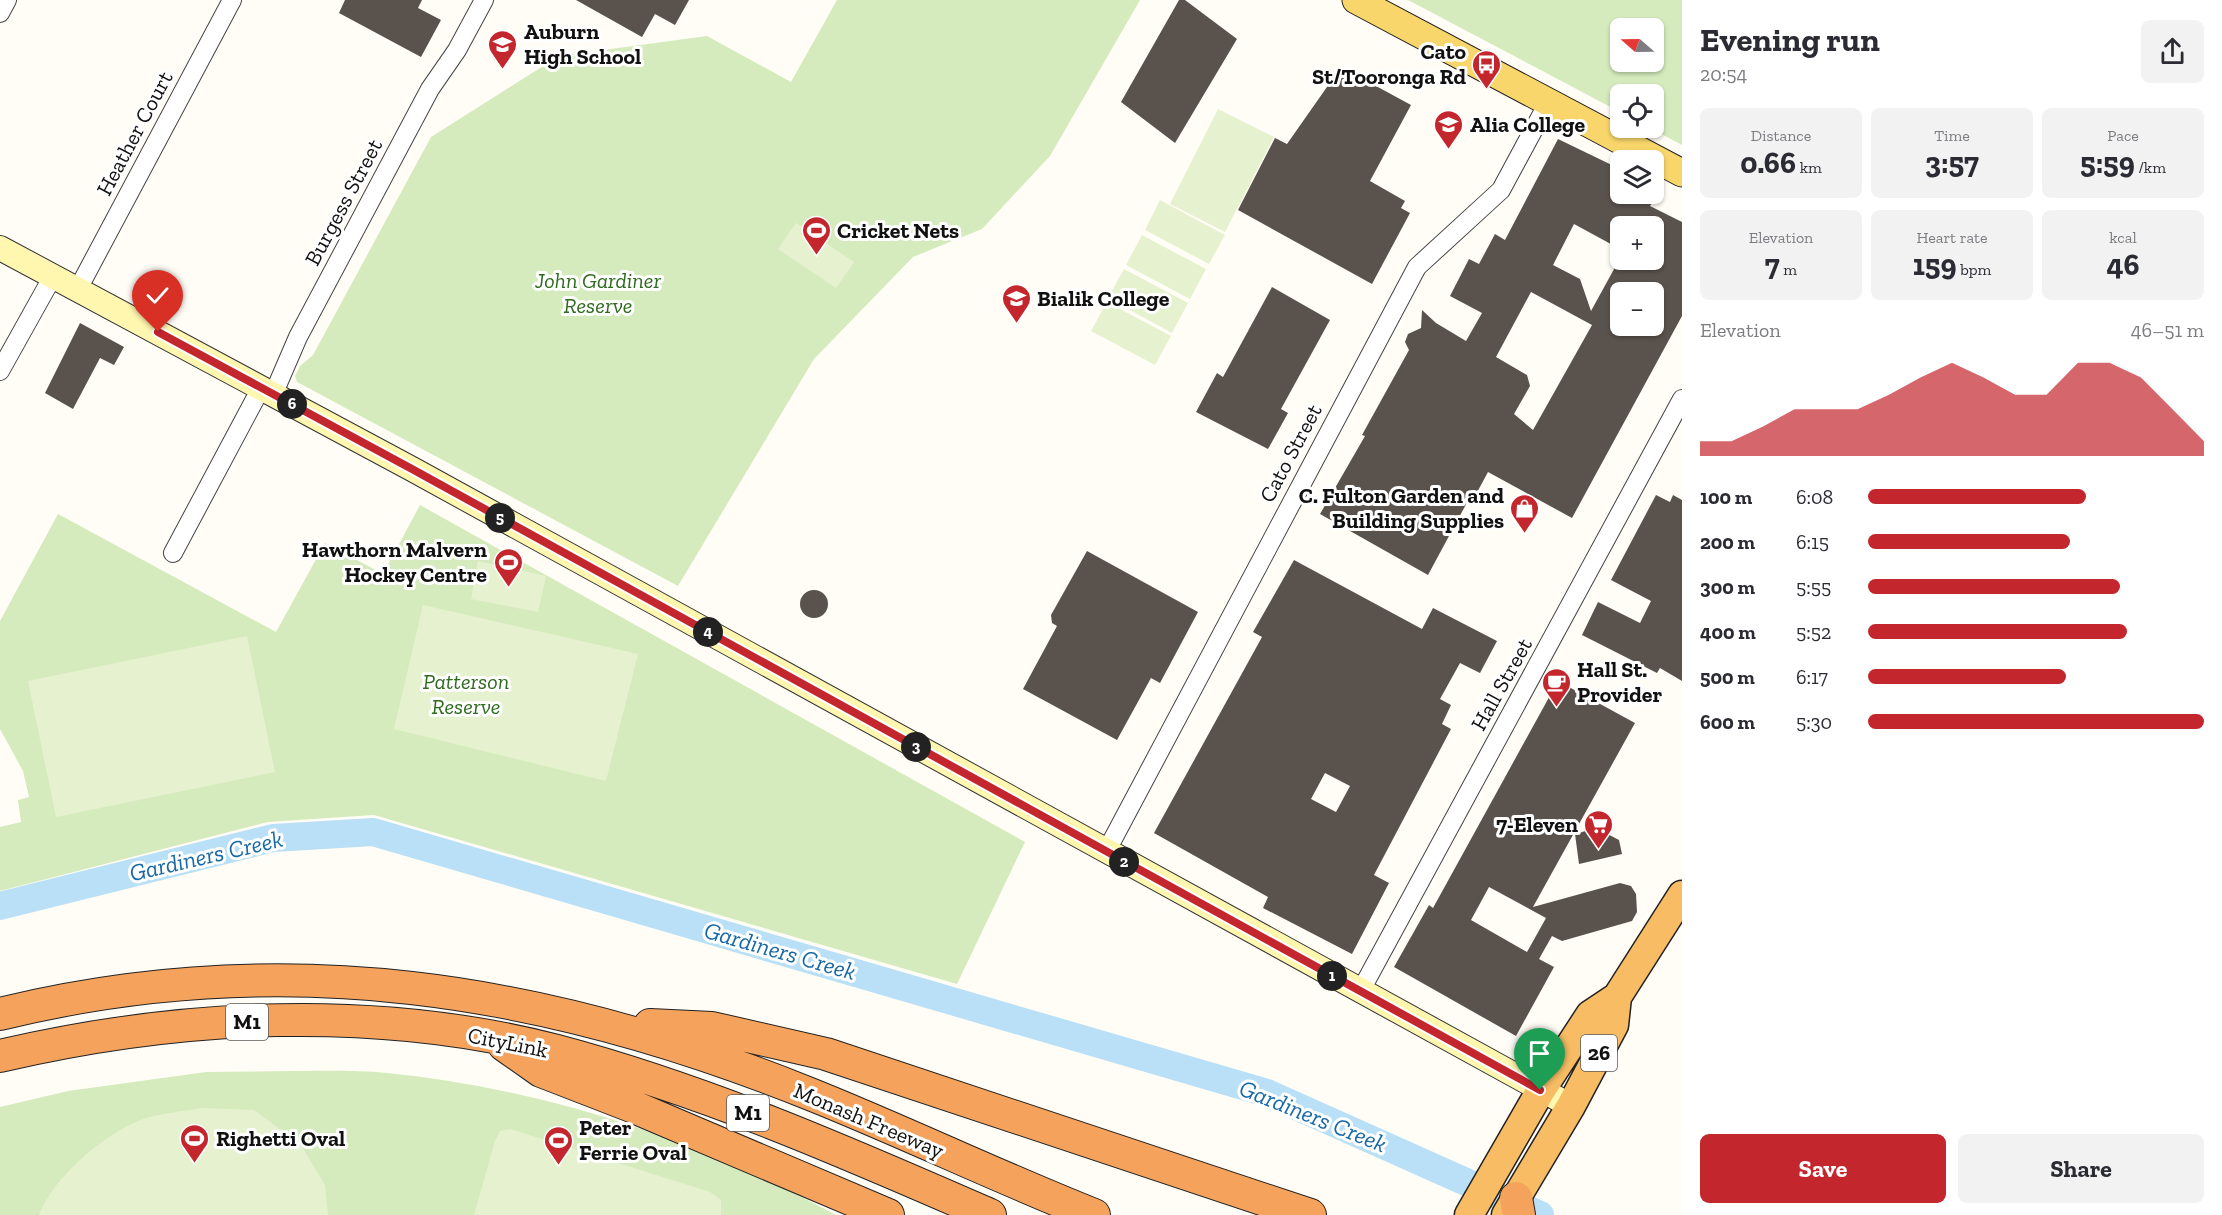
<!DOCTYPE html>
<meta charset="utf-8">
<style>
:root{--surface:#fff;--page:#f2f2f3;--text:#2b2b33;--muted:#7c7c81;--accent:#c4262e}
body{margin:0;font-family:"Zilla Slab",serif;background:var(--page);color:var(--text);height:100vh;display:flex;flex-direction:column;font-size:22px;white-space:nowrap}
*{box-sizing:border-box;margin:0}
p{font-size:20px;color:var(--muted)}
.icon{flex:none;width:33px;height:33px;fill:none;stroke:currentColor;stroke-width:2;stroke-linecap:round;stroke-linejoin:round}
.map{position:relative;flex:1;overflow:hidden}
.panel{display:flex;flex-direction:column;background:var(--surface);width:540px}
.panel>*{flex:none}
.needle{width:39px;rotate:290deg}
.controls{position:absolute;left:1610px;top:18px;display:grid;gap:12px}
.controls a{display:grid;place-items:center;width:54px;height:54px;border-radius:9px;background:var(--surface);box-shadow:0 2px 4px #0004;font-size:30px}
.pin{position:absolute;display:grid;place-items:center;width:51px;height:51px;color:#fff;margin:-62px -26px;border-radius:50% 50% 50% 0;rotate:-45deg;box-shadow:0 0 6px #0007}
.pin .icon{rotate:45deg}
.km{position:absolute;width:30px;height:30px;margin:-15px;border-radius:50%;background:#222;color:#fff;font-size:16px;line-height:30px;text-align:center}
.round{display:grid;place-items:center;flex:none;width:63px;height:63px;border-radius:9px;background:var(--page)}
.summary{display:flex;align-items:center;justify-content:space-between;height:102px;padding:0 18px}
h1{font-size:33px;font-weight:700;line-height:45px}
.stats{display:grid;grid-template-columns:repeat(3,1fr);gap:9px;height:102px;padding:6px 18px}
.stats div{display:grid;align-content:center;border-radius:9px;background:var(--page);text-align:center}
.stats b{font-size:30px;font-weight:700}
.stats small{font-size:16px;font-weight:400}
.stats p{font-size:16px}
.chart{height:168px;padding:12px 18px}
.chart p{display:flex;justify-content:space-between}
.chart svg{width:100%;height:108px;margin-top:6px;fill:var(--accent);opacity:.7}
.primary-button{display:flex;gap:12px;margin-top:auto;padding:12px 18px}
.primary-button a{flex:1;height:69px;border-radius:9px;background:var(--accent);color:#fff;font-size:24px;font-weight:700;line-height:69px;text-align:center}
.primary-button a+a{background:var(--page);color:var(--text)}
ul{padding:0 18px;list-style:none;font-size:20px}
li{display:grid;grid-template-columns:96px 72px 1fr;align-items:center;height:45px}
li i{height:15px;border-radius:8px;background:var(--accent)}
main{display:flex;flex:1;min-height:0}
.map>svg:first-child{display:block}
</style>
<main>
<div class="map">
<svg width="1682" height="1215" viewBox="0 0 1682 1215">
<rect width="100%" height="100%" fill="#fffdf5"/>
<path fill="#d5ebbd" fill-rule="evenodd" d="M837 0H1140L1050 156 982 229 913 257 814 359 678 586 297 382 295 376 300 366 313 355 431 137 559 56 707 36 791 82Z
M1408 0H1682V145L1650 128H1653V94H1620V112ZM1620 28H1653V62H1620Z
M420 505 1025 842 957 984 374 815 268 822 0 891V827L21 822 18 800 29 797 23 771 0 729V621L58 514 276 632 325 543 383 574Z
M296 1071C326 1071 357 1070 387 1073 546 1089 696 1139 836 1215H0V1107L68 1091 206 1072Z"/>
<path fill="#e6f2cf" d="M1218 109 1274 137 1225 232 1170 204Z
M1160 200 1225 235 1209 264 1145 230Z
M796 223 854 262 836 288 778 249Z
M1142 235 1206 269 1190 299 1126 265Z
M1124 269 1188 303 1172 333 1108 298Z
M1107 302 1171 336 1155 365 1091 331Z
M478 561 546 576 538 612 471 599Z
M423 605 638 654 606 781 394 729Z
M247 636 275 772 56 817 28 681Z
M202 1108 254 1110 301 1145 325 1185 328 1215H39C54 1177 101 1137 138 1121 157 1113 182 1112 202 1108Z
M510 1129 710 1192 721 1200V1215H474L495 1141 500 1131Z"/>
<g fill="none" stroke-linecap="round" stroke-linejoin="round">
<path stroke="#b9e0f7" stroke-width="28" d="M0 906 273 838 373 832 1267 1093 1540 1215"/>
</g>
<path fill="#5a524d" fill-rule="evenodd" d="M345 0H422L418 8 441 20 421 57 339 13Z
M576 0H689L675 25 655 14 642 37Z
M1179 0H1185L1237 39 1175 143 1121 102Z
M1341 67 1411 105 1370 181 1405 201 1401 208 1410 213 1372 284 1238 210 1275 138 1287 144Z
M1558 139 1620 169V194H1657L1650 206 1682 222V316L1572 518 1488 472 1474 498 1470 497 1428 575 1320 514 1365 436 1362 435 1409 350 1405 342 1408 334 1421 328 1422 310 1436 323 1466 341 1482 313 1450 296 1469 259 1479 264 1495 234 1505 240ZM1574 224 1620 249V226H1653V260H1619L1591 311 1580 279 1553 265ZM1531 292 1592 325 1533 430 1514 414 1530 386 1527 375 1496 357ZM1620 292H1653V326H1620Z
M1272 287 1330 320 1281 409 1288 413 1268 449 1196 412 1217 373 1223 377Z
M80 323 124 347 114 365 100 358 73 409 45 393Z
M1656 495 1670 502 1673 495 1682 500V681L1660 668 1657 673 1582 635 1598 602 1640 623 1651 601 1611 580Z
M1087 551 1198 612 1160 683 1151 678 1117 740 1023 689 1057 626 1052 623 1051 615Z
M1294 560 1422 629 1433 608 1497 641 1480 673 1460 663 1440 699 1451 705 1442 724 1451 729 1374 875 1389 883 1352 954 1263 908 1268 897 1154 833 1262 637 1253 632ZM1325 773 1350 786 1336 812 1311 799Z
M800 604a14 14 0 1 1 28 0a14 14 0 1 1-28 0Z
M1558 681 1635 723 1533 907 1620 883 1631 886 1636 894 1637 912 1632 921 1562 941 1552 936 1539 959 1554 967 1516 1036 1394 967 1429 905 1433 908ZM1489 887 1546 918 1527 952 1471 920Z
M1596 828 1619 840 1622 854 1579 864 1575 834Z"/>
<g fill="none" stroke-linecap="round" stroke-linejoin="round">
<defs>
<path id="minor" d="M0 13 7 0
M78 289 232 0
M0 371 53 276
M273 395 298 337 430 89 457 50 484 0
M173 553 261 388
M1106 852 1417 267 1501 190 1549 101
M1360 992 1682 399"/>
<path id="secondary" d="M0 248 412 469 1571 1106"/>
<path id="primary" d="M1356 0 1682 173"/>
<path id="trunk" d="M1469 1215 1541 1090 1590 1015 1617 997 1682 895
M1506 1215 1571 1106 1614 1025 1617 997"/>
<path id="motorway" d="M0 1014C282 945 545 987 810 1094 905 1132 998 1177 1094 1215
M650 1025 712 1028 826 1054 1310 1215
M504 1045 541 1071 634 1107 888 1215
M0 1056C180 1014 376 1004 557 1051 707 1091 848 1153 990 1215
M1516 1198 1519 1215"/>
</defs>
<use href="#minor" stroke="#444" stroke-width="20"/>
<use href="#secondary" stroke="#333" stroke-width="26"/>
<use href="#primary" stroke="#222" stroke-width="29"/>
<use href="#trunk" stroke="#222" stroke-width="31"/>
<use href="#motorway" stroke="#222" stroke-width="34"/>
<use href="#minor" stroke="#fff" stroke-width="18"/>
<use href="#secondary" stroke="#fff6b0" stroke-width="24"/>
<use href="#primary" stroke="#f9d66b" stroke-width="27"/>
<use href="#trunk" stroke="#f7bc64" stroke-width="28"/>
<use href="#motorway" stroke="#f5a25d" stroke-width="32"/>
</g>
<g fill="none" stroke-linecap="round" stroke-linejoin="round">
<defs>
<path id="route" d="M158 332 412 469 1540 1090"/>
</defs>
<use href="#route" stroke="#fff" stroke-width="12"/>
<use href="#route" stroke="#c4262e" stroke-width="8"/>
</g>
<defs>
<symbol id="school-pin" viewBox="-11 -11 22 30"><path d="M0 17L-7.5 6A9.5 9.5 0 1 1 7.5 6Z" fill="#c4262e" stroke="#fff"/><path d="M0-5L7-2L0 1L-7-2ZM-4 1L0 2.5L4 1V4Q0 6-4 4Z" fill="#fff"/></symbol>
<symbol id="bus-pin" viewBox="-11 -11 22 30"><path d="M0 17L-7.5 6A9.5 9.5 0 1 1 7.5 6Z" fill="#c4262e" stroke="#fff"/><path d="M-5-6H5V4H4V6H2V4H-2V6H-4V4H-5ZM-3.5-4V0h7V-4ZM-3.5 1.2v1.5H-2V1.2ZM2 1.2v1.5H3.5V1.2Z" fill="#fff"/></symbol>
<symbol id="stadium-pin" viewBox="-11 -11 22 30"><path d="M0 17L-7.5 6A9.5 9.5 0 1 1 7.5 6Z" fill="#c4262e" stroke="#fff"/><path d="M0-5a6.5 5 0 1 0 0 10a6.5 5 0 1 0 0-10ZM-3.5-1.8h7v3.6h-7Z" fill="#fff"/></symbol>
<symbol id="shop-pin" viewBox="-11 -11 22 30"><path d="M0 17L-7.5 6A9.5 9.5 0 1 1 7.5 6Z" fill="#c4262e" stroke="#fff"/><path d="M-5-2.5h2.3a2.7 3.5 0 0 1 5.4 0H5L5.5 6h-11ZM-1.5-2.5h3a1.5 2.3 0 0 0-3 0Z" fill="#fff"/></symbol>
<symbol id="cafe-pin" viewBox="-11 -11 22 30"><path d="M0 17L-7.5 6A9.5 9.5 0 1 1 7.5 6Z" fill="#c4262e" stroke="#fff"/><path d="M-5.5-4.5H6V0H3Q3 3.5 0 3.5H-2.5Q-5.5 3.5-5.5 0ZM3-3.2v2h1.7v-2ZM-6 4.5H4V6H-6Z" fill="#fff"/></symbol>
<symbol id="supermarket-pin" viewBox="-11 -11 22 30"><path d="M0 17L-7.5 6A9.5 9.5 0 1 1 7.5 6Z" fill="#c4262e" stroke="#fff"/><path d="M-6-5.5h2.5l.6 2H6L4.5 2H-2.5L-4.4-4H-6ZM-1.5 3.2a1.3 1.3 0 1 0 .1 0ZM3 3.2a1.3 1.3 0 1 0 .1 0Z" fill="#fff"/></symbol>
</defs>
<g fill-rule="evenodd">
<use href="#school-pin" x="486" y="28" width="33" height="45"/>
<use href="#bus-pin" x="1470" y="48" width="33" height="45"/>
<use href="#school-pin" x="1432" y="108" width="33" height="45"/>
<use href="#stadium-pin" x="800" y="214" width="33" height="45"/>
<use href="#school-pin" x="1000" y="282" width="33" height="45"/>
<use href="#shop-pin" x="1508" y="492" width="33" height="45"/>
<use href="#stadium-pin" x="492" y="546" width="33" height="45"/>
<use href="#cafe-pin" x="1540" y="666" width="33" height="45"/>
<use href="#supermarket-pin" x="1582" y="808" width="33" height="45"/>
<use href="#stadium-pin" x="178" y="1122" width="33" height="45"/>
<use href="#stadium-pin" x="542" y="1124" width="33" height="45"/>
</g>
<g text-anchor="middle" stroke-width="6" stroke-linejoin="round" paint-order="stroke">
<g fill="#fff" stroke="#585858" stroke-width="1.5">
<rect x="226" y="1004" width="42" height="36" rx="4.5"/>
<rect x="1581" y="1035" width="36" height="36" rx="4.5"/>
<rect x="727" y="1095" width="42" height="36" rx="4.5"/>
</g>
<g font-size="21" font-weight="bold" fill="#111">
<text x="247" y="1029">M1</text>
<text x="1599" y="1060">26</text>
<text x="748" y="1120">M1</text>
</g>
<g font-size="22" font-weight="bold" fill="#111" stroke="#fff" text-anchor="start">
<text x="524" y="39">Auburn<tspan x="524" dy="25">High School</tspan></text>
<text x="1466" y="59" text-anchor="end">Cato<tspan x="1466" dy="25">St/Tooronga Rd</tspan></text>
<text x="1470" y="132">Alia College</text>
<text x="837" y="238">Cricket Nets</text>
<text x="1037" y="306">Bialik College</text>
<text x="1504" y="503" text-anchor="end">C. Fulton Garden and<tspan x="1504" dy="25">Building Supplies</tspan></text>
<text x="487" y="557" text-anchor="end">Hawthorn Malvern<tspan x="487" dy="25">Hockey Centre</tspan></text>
<text x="1577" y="677">Hall St.<tspan x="1577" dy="25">Provider</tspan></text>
<text x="1578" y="832" text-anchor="end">7-Eleven</text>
<text x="579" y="1135">Peter<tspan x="579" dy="25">Ferrie Oval</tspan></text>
<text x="216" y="1146">Righetti Oval</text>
</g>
<g font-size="22" fill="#111" stroke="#fff">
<text transform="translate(134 133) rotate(-62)" y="8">Heather Court</text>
<text transform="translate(343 202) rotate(-62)" y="8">Burgess Street</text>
<text transform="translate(1290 453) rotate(-62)" y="8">Cato Street</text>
<text transform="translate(1501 684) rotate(-61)" y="8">Hall Street</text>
<text transform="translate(508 1042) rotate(11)" y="8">CityLink</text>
<text transform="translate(869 1120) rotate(23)" y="8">Monash Freeway</text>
</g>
<g font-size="22" font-style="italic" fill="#2f6b1f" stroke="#fff">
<text x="598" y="288">John Gardiner<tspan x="598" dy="25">Reserve</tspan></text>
<text x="466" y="689">Patterson<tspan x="466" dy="25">Reserve</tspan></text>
</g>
<g font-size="24" font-style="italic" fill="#1768a6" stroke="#fff">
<text transform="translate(206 856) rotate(-13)" y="8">Gardiners Creek</text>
<text transform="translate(780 951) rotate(16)" y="8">Gardiners Creek</text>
<text transform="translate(1313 1116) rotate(22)" y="8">Gardiners Creek</text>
</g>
</g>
</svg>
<div class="controls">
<a><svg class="needle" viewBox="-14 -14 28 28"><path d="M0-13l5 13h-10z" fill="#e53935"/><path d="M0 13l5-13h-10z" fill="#7c7c81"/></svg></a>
<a><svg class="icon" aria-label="locate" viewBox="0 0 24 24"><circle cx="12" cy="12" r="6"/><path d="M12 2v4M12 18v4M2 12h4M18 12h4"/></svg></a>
<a><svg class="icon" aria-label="layers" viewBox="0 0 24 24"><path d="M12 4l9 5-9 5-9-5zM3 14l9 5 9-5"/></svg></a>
<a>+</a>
<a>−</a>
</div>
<div class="pin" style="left:1540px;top:1090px;background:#1e9e55"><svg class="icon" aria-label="arrive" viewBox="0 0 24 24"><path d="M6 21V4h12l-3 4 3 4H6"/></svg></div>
<div class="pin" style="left:158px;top:332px;background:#d93025"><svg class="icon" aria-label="check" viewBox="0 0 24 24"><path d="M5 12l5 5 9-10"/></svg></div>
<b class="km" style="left:1332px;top:976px">1</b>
<b class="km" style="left:1124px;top:862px">2</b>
<b class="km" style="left:916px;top:747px">3</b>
<b class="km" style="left:708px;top:632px">4</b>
<b class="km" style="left:500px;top:518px">5</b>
<b class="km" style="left:292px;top:404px">6</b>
</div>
<section class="panel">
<div class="summary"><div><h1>Evening run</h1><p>20:54</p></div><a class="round"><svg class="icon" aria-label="share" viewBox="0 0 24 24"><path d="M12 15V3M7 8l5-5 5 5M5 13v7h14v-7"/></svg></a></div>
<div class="stats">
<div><p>Distance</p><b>0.66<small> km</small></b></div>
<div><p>Time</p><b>3:57</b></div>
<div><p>Pace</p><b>5:59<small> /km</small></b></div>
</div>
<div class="stats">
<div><p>Elevation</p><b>7<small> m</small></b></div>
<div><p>Heart rate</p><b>159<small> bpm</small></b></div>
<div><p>kcal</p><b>46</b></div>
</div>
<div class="chart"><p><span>Elevation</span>46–51 m</p>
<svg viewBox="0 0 160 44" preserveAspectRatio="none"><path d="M0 44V38L10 38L20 32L30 25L40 25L50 25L60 19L70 12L80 6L90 12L100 19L110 19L120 6L130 6L140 12L150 25L160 38V44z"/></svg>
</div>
<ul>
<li><b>100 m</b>6:08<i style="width:65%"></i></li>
<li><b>200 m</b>6:15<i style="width:60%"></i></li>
<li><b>300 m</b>5:55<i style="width:75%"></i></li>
<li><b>400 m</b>5:52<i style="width:77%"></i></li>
<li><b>500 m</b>6:17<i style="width:59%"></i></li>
<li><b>600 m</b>5:30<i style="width:100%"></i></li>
</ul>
<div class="primary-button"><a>Save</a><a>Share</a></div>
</section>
</main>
